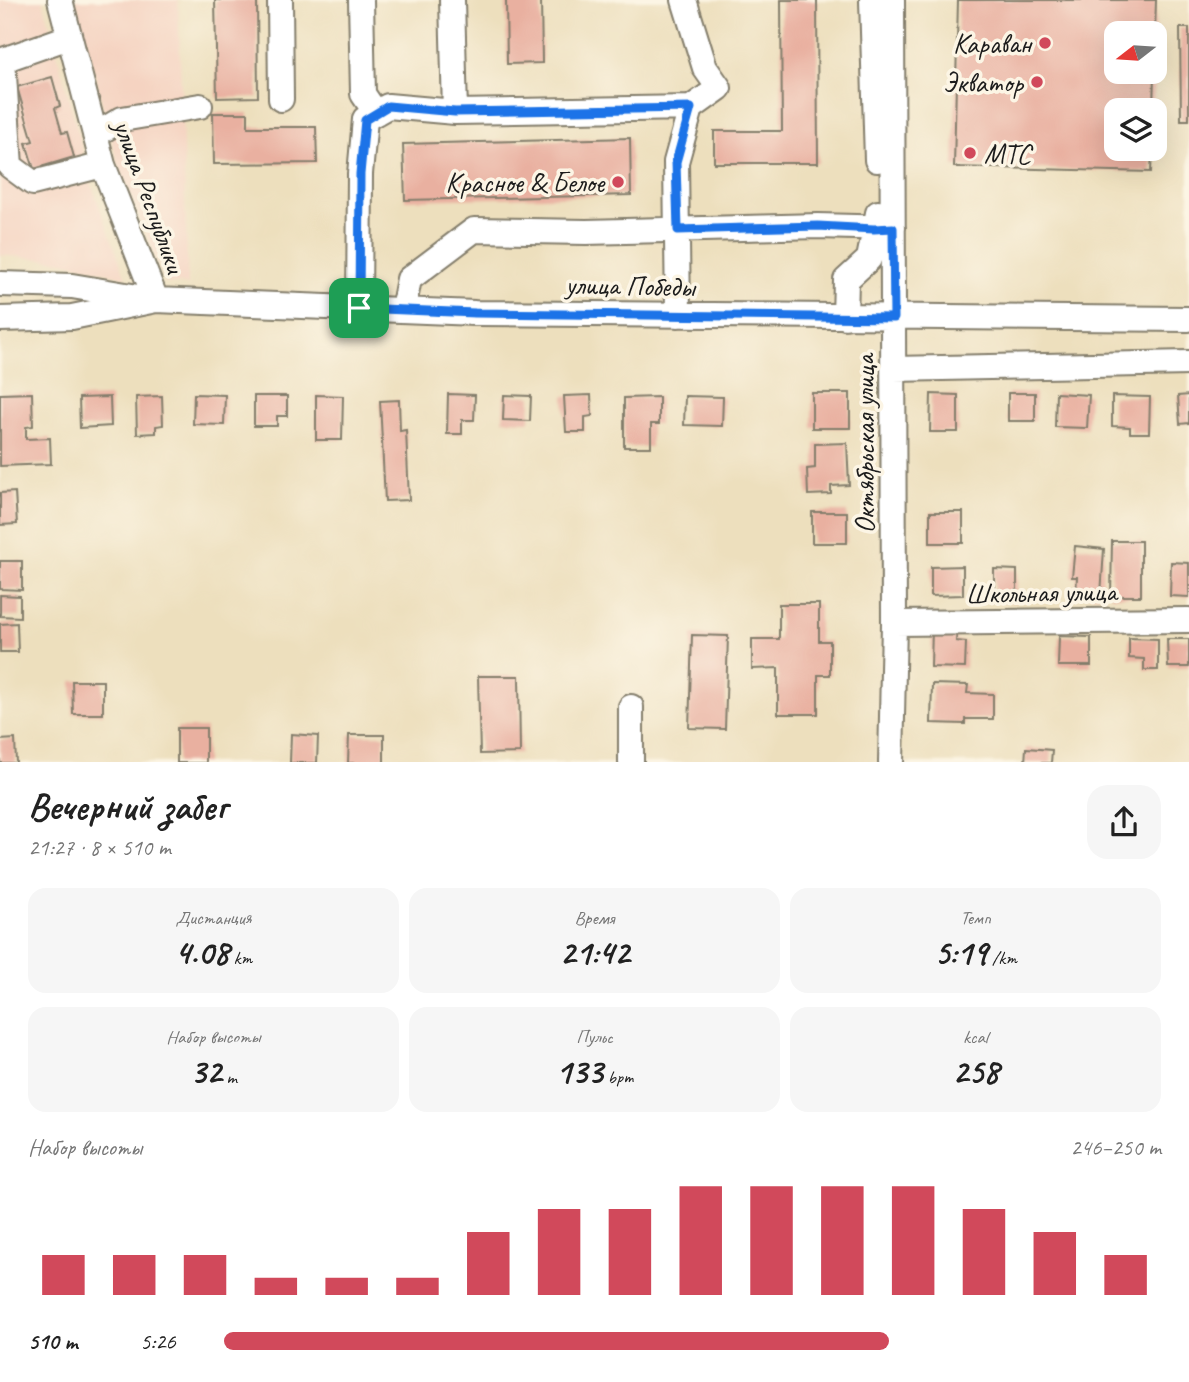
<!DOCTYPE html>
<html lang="ru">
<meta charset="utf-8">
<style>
:root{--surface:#fff;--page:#f6f6f6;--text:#222;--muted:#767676;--accent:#d1495b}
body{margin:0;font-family:Caveat,sans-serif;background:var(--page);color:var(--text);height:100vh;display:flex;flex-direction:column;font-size:26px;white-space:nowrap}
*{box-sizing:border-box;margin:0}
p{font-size:23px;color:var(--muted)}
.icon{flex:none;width:38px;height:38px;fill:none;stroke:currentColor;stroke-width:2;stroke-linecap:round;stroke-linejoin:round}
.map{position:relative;height:762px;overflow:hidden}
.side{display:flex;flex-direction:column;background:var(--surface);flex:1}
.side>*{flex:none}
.needle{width:46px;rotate:253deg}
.fabs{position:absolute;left:1104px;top:21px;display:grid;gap:14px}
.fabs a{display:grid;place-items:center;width:63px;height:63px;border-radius:14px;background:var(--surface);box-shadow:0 7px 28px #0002;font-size:35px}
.pin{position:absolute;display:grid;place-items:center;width:60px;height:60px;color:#fff;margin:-30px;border-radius:14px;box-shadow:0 4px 10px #0006}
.round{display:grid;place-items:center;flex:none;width:74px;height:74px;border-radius:21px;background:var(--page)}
.head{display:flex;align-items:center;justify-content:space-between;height:119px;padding:0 28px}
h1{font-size:38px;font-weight:800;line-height:52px}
.metrics{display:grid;grid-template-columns:repeat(3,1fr);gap:10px;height:119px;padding:7px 28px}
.metrics div{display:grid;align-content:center;border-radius:18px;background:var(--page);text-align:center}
.metrics b{font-size:35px;font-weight:800}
.metrics small{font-size:19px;font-weight:400}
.metrics p{font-size:19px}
.chart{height:196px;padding:14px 28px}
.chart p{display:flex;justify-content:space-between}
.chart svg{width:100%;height:126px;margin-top:7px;stroke:var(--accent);stroke-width:6}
ul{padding:0 28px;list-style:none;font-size:23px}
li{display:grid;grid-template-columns:112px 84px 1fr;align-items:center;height:52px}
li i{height:18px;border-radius:9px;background:var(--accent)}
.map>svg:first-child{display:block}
</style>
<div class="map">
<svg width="1189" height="763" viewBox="0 0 1189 763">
<rect width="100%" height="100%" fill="#fcf5e5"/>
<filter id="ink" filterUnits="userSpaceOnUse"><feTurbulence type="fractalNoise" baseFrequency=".0143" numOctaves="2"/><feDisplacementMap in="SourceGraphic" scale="14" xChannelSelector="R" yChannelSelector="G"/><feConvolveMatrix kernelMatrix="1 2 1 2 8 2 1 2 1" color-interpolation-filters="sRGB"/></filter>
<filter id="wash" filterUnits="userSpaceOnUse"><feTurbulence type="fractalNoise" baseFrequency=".00686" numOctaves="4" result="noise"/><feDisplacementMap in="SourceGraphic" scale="28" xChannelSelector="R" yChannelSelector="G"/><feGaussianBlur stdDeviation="1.57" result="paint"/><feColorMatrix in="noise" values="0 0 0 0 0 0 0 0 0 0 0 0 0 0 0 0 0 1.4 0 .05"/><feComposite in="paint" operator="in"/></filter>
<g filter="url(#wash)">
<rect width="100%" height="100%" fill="#eddfbd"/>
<path fill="#f5d3c1" d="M0 0H43L92 186 126 278 63 261 0 255Z
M75 0H178L188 285 166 283 118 164Z"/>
<g id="blocks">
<path fill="#e9b0a0" d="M215 0H257L258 97 217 98Z
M506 0H541L542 63 507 64Z
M781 0H817L818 163H714V131H782Z
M958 0H1156L1155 33H1116V72H1154L1153 110H1116V149H1152L1151 172 954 167Z
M1180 28H1189V120H1181Z
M52 77 60 106 55 108 62 133 67 132 74 157 34 169 26 143 33 141 17 87Z
M213 113H248V127H316L317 163 214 164Z
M630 138 631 195 405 200 403 144Z
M32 393 33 426 26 427V439L50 438 51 464 0 466V394Z
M812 393H850V428H812Z
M1008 393H1035V421H1008Z
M1056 393 1089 395 1087 428 1055 427Z
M194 394 225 395 224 425 193 424Z
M448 394 475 395 474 420H462V434H447Z
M931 394 958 395V432H930Z
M316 395 343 396 342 440H316Z
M504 395 531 396 530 421 503 420Z
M591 395 592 416 585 417V432H566L564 396Z
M1189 395V423L1180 424 1178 396Z
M162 396 163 425 156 426V433L137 434 136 397Z
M254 396H287V416H277V426H254Z
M685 396 723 397 722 426 684 425Z
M1112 396 1150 397 1149 433H1130V427L1112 426Z
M110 397 111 426 80 428 79 398Z
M659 397V424H651V447H624V398Z
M399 400 400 431 406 430 409 500 385 501 380 401Z
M847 443 849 485 831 486V494L808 495 807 469 815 468V444Z
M15 492 17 524 0 525V493Z
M812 512H847V543H812Z
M930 512H963V543H930Z
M1112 541H1141V596H1111Z
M1075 546 1104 549 1101 595 1076 594 1077 577H1072Z
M0 561H22V590L0 589Z
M1171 562 1189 563V597L1170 596Z
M963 566V595L931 596V567Z
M994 569 1017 570V602H994Z
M0 595 20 596V617L0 616Z
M779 604H819V641H830V675H818V714H778V668L752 669V639H779Z
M17 623 18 652H0V624Z
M932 628H957L956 641 966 642 965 668 931 667Z
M692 635 728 636 725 729 689 728Z
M1059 636 1091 637V666H1058Z
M1129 638 1158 639V670H1144V659L1129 658Z
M1167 639H1189V667H1168Z
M478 676H519L520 753 480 754Z
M72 681H103V714H73Z
M932 684 968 685 967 693 993 694V719H965V724L931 723Z
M177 728H206V763H177Z
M291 734 318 736 317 763H290Z
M349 735H384V763H348Z
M15 739 16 763H0V740Z
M1026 748 1052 750 1051 763H1025Z"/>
</g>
</g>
<g filter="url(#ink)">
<use href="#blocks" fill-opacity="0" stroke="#847e6c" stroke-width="2"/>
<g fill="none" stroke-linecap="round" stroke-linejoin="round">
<defs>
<path id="minor" d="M280 0 281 99
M361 0 363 94 376 113
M452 0 455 112
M872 0 877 160
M69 37 3 60 10 166 33 183 103 165
M95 135 122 119 200 106
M0 284 72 286 156 300 475 313 1189 319
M359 308 360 174 365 119 388 106 455 112 691 108 719 88 705 68 684 0
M403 310 409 279 474 230 586 232 818 226 893 228
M678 315 676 162 691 108
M845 317 846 280 869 259 878 213
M0 319 72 317 156 300 103 165 60 0
M894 369 1189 363
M894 623 1189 620
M631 763V707
M891 763 894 623 892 0"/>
</defs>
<use href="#minor" stroke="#847e6c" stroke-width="28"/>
<use href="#minor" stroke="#fff" stroke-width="24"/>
</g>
</g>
<g fill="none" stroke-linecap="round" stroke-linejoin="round" filter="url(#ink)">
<defs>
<path id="route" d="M388 106 455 112 691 108 676 162 678 230 818 226 874 229 893 228 894 318 475 313 359 308 360 174 365 120Z"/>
</defs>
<use href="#route" stroke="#fff" stroke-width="14"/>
<use href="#route" stroke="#1a73e8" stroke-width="9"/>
</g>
<g fill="#d1495b" stroke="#fcf5e5" stroke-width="2.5">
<circle cx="1045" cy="43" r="7"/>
<circle cx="1037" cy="82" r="7"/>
<circle cx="970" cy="153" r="7"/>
<circle cx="618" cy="182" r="7"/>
</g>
<g text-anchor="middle" stroke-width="7" stroke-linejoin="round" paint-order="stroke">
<g font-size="28" fill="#1c1c1c" stroke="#fcf5e5" text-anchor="end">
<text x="1031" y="53">Караван</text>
<text x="1023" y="92">Экватор</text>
<text x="984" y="163" text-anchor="start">МТС</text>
<text x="604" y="192">Красное &amp; Белое</text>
</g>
<g font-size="28" fill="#1c1c1c" stroke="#fcf5e5">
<text transform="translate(150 196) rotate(70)" y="10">улица Республики</text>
<text transform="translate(630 285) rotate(1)" y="10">улица Победы</text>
<text transform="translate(864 444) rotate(-90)" y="10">Октябрьская улица</text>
<text transform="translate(1041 592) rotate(-1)" y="10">Школьная улица</text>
</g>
</g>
</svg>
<div class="fabs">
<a><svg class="needle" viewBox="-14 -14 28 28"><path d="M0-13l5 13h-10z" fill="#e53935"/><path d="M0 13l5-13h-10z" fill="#767676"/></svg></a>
<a><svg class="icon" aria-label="layers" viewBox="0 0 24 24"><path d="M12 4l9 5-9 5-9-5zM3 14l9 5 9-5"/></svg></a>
</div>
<div class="pin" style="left:359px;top:308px;background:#1e9e55"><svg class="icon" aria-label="arrive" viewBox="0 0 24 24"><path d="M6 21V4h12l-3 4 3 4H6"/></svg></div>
</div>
<section class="side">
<div class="head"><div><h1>Вечерний забег</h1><p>21:27 · 8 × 510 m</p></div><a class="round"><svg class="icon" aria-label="share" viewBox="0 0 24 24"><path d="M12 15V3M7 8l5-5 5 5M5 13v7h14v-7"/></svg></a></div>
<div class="metrics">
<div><p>Дистанция</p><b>4.08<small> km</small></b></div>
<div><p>Время</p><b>21:42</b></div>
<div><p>Темп</p><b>5:19<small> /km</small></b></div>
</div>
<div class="metrics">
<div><p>Набор высоты</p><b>32<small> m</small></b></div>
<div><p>Пульс</p><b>133<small> bpm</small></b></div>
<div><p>kcal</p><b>258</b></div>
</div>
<div class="chart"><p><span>Набор высоты</span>246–250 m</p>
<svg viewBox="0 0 160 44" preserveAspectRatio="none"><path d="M5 44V30M15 44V30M25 44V30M35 44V38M45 44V38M55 44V38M65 44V22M75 44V14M85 44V14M95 44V6M105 44V6M115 44V6M125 44V6M135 44V14M145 44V22M155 44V30"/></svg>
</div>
<ul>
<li><b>510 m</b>5:26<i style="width:71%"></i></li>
</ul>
</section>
